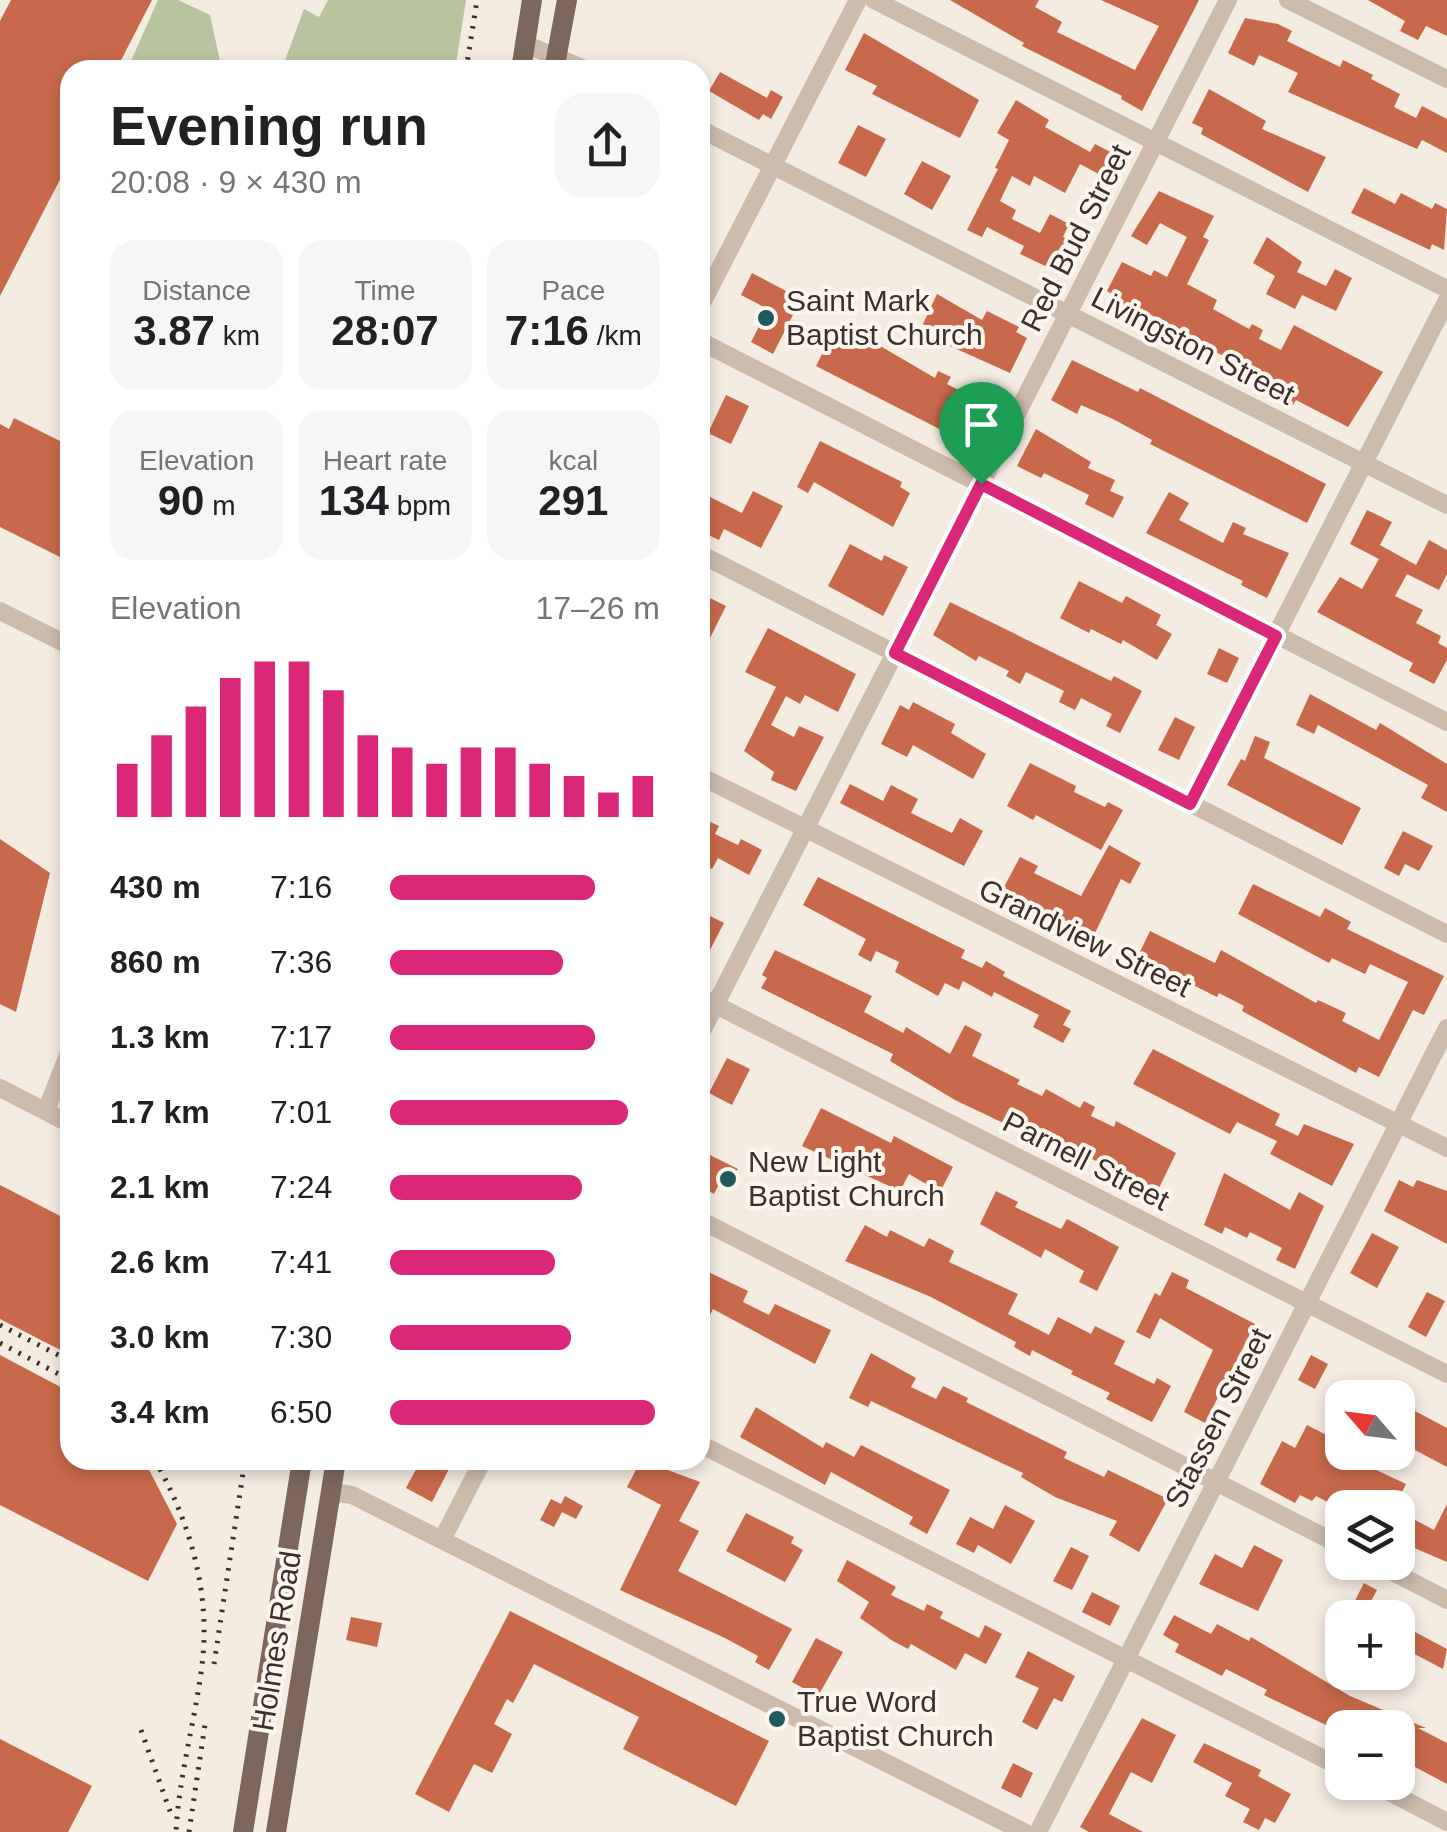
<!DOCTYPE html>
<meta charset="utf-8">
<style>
:root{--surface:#fff;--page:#f6f6f6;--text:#202124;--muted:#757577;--accent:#db2777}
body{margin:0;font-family:Helvetica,sans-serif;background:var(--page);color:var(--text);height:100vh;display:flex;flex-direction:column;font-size:38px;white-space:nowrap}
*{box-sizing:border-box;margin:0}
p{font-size:32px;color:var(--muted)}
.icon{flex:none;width:55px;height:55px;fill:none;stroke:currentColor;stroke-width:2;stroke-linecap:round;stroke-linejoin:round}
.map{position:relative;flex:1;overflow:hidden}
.panel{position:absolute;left:60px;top:60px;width:650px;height:1410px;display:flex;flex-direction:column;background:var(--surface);border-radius:30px;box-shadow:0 5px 15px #0003}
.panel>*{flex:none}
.needle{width:65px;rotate:298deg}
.fabs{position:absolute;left:1325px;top:1380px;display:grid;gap:20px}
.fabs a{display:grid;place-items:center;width:90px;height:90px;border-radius:20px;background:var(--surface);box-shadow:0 5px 15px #0003;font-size:50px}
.pin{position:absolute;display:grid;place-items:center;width:85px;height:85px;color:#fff;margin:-102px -42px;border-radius:50% 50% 50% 0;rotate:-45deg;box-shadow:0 0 10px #0007}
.pin .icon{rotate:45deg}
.round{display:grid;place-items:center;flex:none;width:105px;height:105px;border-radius:30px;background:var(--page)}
.overview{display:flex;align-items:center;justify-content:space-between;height:170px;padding:0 50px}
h1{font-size:55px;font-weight:800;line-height:75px}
.figures{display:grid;grid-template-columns:repeat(3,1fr);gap:15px;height:170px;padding:10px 50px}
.figures div{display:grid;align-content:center;border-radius:25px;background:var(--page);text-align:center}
.figures b{font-size:42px;font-weight:800}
.figures small{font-size:28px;font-weight:400}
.figures p{font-size:28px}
.chart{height:280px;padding:20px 50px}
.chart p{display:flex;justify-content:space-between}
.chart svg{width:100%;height:180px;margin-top:10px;stroke:var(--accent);stroke-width:6}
ul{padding:0 50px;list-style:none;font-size:32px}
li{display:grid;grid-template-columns:160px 120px 1fr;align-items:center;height:75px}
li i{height:25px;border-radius:12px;background:var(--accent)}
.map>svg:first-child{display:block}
</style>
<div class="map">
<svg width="1447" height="1832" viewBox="0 0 1447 1832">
<rect width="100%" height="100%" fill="#f4ebe1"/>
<path fill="#b8c4a0" d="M158 0H178L210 15 222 70H127Z
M328 0H466L455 70H288L283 66 304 9 319 17Z"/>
<path fill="#c8694b" d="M11 0H152L116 70H70V160L0 296V21Z
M950 0H1039L1035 7 1062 22 1057 32 1135 70 1159 26 1101 0H1199L1142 111 1121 99 1122 96 1022 46 1024 43Z
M1368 0H1447V36L1426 26 1418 40 1400 31 1405 21Z
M1245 18 1278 24 1292 31 1287 41 1340 67 1343 60 1373 75 1371 79 1400 94 1394 107 1416 118 1422 106 1447 119V153L1422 140 1417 149 1288 92 1298 73 1259 55 1254 66 1228 53Z
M864 33 979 100 960 138 872 94 877 86 845 70Z
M720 72 767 98 771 90 783 97 771 119 763 114 759 120 709 91Z
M1209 89 1266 121 1262 129 1326 157 1308 192 1201 134 1203 128 1192 123Z
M1016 100 1049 120 1045 127 1090 152 1095 144 1122 158 1110 180 1080 164 1065 193 1034 176 1030 186 1012 176 1000 201 1016 210 1012 219 1040 233 1050 214 1069 224 1063 237 1077 244 1062 274 1020 254 1024 246 987 227 982 237 967 230 998 169 995 168 1009 140 997 133Z
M858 125 886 139 866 177 838 163Z
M922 161 951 176 932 210 904 194Z
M1364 188 1395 204 1401 193 1432 209 1435 203 1447 209 1444 250 1432 244 1430 250 1351 213Z
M1159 191 1214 216 1203 237 1209 240 1187 284 1217 300 1213 309 1249 329 1252 324 1263 330 1259 339 1281 350 1294 325 1383 372 1348 427 1296 400 1293 405 1271 393 1274 388 1230 366 1233 360 1179 336 1182 331 1149 314 1146 321 1110 302 1113 295 1107 291 1122 262 1151 276 1154 270 1167 277 1187 237 1160 223 1147 245 1131 236Z
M1267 237 1302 262 1297 272 1326 286 1335 269 1352 278 1336 311 1302 295 1295 309 1266 294 1275 276 1253 263Z
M752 273 801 299 773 354 751 342 768 309 741 295Z
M937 294 982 320 987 311 1019 327 1016 332 1027 338 1010 373 950 346 953 339 923 324Z
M834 330 867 346 870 340 935 378 938 371 951 377 947 384 991 407 975 439 964 434 961 440 816 366Z
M1072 360 1138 392 1140 388 1326 484 1307 523 1150 444 1152 440 1113 419 1081 405 1077 414 1051 400Z
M726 395 749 406 731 444 708 433Z
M14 418 70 446V547L64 559 0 527V424L9 429Z
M1036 429 1091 462 1088 468 1115 480 1110 491 1124 497 1113 518 1085 504 1089 495 1044 473 1041 478 1017 466Z
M820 441 902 482 900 487 910 493 893 527 814 482 808 493 797 487Z
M753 491 783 506 761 548 724 529 719 540 700 531V492L742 513Z
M1169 492 1189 503 1179 520 1223 543 1233 522 1246 528 1243 534 1289 553 1267 598 1241 585 1243 581 1146 533Z
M1367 510 1392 522 1380 545 1416 565 1429 540 1447 550V574L1439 590 1407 574 1395 596 1423 610 1416 623 1441 636 1438 643 1447 648V660L1434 684 1409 671 1413 663 1317 612 1340 577 1362 589 1379 559 1350 544Z
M850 544 882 561 884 555 908 567 883 616 828 586Z
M1079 581 1122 603 1126 596 1161 615 1156 625 1172 634 1157 660 1123 640 1121 644 1091 629 1089 633 1060 618Z
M704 595 726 606 700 658V605Z
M950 602 1111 681 1114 676 1142 691 1120 733 1106 726 1112 714 1081 698 1075 710 1059 702 1064 691 1026 672 1020 684 1006 676 1009 671 979 656 976 661 933 635Z
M768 628 856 674 838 712 805 695 800 704 786 696 771 725 794 737 799 726 824 737 796 791 771 780 774 772 744 751 776 687 745 672Z
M1219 648 1239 658 1227 683 1207 674Z
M1310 694 1376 730 1380 723 1447 764V812L1421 798 1428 785 1318 725 1314 734 1296 725Z
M913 702 955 724 951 733 986 754 973 779 913 745 907 757 881 744 900 705 909 710Z
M1175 717 1195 727 1179 760 1158 750Z
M1255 736 1270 742 1264 758 1361 808 1342 845 1227 785 1241 759 1245 761Z
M1030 763 1076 786 1074 792 1105 807 1108 802 1123 810 1101 850 1036 815 1033 820 1007 806Z
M850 784 883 801 891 785 918 799 911 813 952 833 960 818 983 831 964 866 840 803Z
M700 817 719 826 715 834 738 845 741 839 762 850 749 875 718 858 712 869 700 863Z
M1403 831 1433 846 1419 871 1405 864 1399 876 1384 868Z
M0 839 50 873 16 1012 0 1004Z
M1109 845 1141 863 1130 884 1121 879 1094 935 1003 889 1020 857 1038 866 1034 873 1081 896Z
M818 877 965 950 961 958 982 968 986 961 1005 972 1003 976 1071 1011 1063 1025 1071 1029 1063 1043 1033 1027 1039 1015 994 992 992 997 963 981 959 990 945 983 938 996 895 972 899 962 876 951 871 962 858 955 866 939 803 905Z
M1253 884 1320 917 1325 908 1351 922 1347 929 1444 976 1424 1015 1413 1010 1379 1077 1359 1067 1356 1073 1242 1011 1244 1006 1219 993 1217 997 1193 985 1191 989 1171 979 1174 973 1138 956 1150 931 1215 963 1221 950 1316 1003 1318 1000 1346 1013 1342 1021 1379 1040 1408 982 1370 964 1365 974 1332 958 1329 963 1238 914Z
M700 911 724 923 700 969Z
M775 950 872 996 864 1012 903 1033 906 1027 950 1054 965 1025 982 1034 972 1056 1020 1080 1017 1084 1042 1096 1046 1089 1080 1108 1084 1101 1095 1107 1091 1116 1114 1127 1116 1121 1176 1153 1158 1190 1062 1145 1023 1121 1018 1130 955 1100 890 1061 893 1054 761 988 767 978 762 975Z
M1153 1049 1280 1114 1275 1125 1298 1136 1304 1124 1354 1144 1332 1186 1270 1154 1277 1141 1237 1122 1230 1134 1133 1084Z
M727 1058 750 1069 732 1105 709 1093Z
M821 1108 891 1143 894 1136 953 1167 940 1192 909 1174 900 1191 802 1146Z
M700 1150 738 1169 729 1186 720 1182 714 1194 700 1186Z
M1224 1173 1290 1210 1299 1192 1324 1206 1295 1269 1276 1260 1282 1248 1250 1232 1247 1238 1225 1227 1222 1234 1204 1225Z
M1399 1180 1413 1187 1417 1180 1447 1191V1244L1384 1211Z
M0 1185 70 1221V1355L0 1319Z
M996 1191 1018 1202 1015 1207 1061 1229 1067 1219 1119 1247 1097 1291 1079 1282 1084 1271 1045 1249 1041 1258 980 1224Z
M865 1225 887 1237 890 1230 924 1247 929 1238 954 1251 949 1262 1018 1294 1008 1314 1049 1335 1058 1317 1091 1334 1095 1326 1125 1341 1114 1364 1154 1384 1157 1378 1171 1386 1152 1422 1106 1399 1110 1393 1071 1374 1073 1371 1032 1350 1030 1356 1014 1347 1016 1342 931 1297 845 1261Z
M1372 1233 1399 1247 1377 1288 1350 1273Z
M700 1268 748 1291 743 1302 769 1315 775 1304 831 1330 815 1364 713 1309 709 1317 700 1312Z
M1172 1272 1189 1280 1186 1288 1255 1324 1205 1423 1184 1412 1213 1350 1160 1318 1150 1339 1136 1332 1155 1293 1160 1296Z
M1427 1292 1445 1301 1426 1337 1408 1327Z
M871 1353 916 1378 911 1387 936 1399 943 1386 968 1398 966 1402 1067 1452 1064 1458 1104 1477 1108 1470 1168 1499 1139 1552 1109 1535 1117 1521 1055 1497 1021 1477 1023 1473 871 1401 868 1407 849 1398Z
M0 1355 70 1392V1460L146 1464 177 1524 148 1581 0 1505Z
M1311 1355 1328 1364 1315 1389 1298 1380Z
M1398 1402 1447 1428V1467L1398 1441Z
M756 1407 823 1448 826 1442 854 1457 861 1445 950 1490 927 1534 909 1524 913 1517 831 1472 825 1485 740 1437Z
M1307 1425 1340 1442 1336 1451 1406 1484 1394 1508H1339L1316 1496 1312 1501 1300 1495 1295 1503 1260 1484 1282 1441 1295 1448Z
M421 1460H433L449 1469 432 1502 406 1488Z
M641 1460 700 1482 679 1521 699 1531 678 1571 792 1629 769 1670 755 1662 758 1656 725 1638 620 1590 661 1505 627 1487Z
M565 1496 583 1506 576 1519 562 1512 554 1527 540 1520 551 1499 561 1504Z
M1447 1504V1562L1398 1541V1511L1434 1530Z
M1005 1505 1035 1521 1011 1564 978 1545 974 1553 956 1544 970 1517 993 1529Z
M746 1513 794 1537 791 1543 803 1550 785 1582 726 1551Z
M1254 1545 1283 1560 1258 1611 1199 1584 1215 1554 1242 1568Z
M1071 1547 1089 1556 1072 1590 1053 1581Z
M847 1560 896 1587 891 1595 924 1611 927 1604 943 1612 940 1618 979 1638 985 1625 1002 1634 986 1664 965 1653 956 1670 911 1644 908 1649 893 1641 860 1618 869 1602 837 1581Z
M1364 1583 1377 1590 1371 1601 1384 1608 1379 1618H1346Z
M1092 1592 1120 1606 1110 1626 1082 1612Z
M510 1611 769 1741 736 1806 623 1749 639 1717 534 1664 513 1703 507 1699 494 1724 512 1734 492 1773 474 1764 449 1812 415 1794Z
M1174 1615 1211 1634 1217 1624 1249 1641 1251 1637 1350 1696 1426 1728H1418L1447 1743V1784L1402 1760 1408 1749 1398 1744V1728H1359L1334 1714 1328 1726 1264 1695 1267 1690 1226 1669 1222 1676 1175 1652 1179 1644 1163 1635Z
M351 1617 382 1623 377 1647 346 1640Z
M1398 1623 1447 1649 1443 1669 1407 1650 1398 1667Z
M816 1638 843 1652 818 1696 792 1682Z
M1028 1651 1075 1676 1062 1702 1054 1698 1037 1730 1022 1722 1039 1688 1015 1677Z
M1142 1718 1176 1735 1152 1783 1131 1772 1109 1814 1143 1832H1089L1080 1827Z
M0 1739 92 1786 68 1832H0Z
M1204 1743 1261 1770 1258 1776 1291 1794 1275 1823 1265 1818 1259 1830 1243 1822 1250 1809 1225 1796 1232 1783 1193 1762Z
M1013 1763 1033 1773 1021 1798 1001 1788Z"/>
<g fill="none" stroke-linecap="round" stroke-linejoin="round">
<path stroke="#cdbbac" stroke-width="18" d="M874 0 1447 289
M1288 0 1447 79
M525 44 587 70
M700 129 1447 505
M700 307 858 0
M700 341 1447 722
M700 554 1447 934
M0 611 70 646
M700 776 1447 1148
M1190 804 1447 300
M700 997 1447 1374
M700 1035 1228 0
M0 1088 70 1124
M46 1111 70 1050
M700 1220 1342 1546
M700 1444 1342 1768
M332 1492 352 1495 1024 1832
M442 1540 483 1460
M1374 1562 1447 1600
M1370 1782 1447 1822
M1038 1832 1447 1028"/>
<path stroke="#7d675c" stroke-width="20" d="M521 70 532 0
M554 70 567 0
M243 1832 302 1460
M276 1832 336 1460"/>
<path stroke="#3b302b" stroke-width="5" stroke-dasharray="2.5 8" stroke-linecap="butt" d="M466 70 477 0
M0 1325 70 1361
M0 1343 70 1380
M155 1460C190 1522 211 1593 202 1665 195 1722 179 1775 176 1832
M214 1664 245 1460
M141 1730 171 1814
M189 1832 206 1718"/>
</g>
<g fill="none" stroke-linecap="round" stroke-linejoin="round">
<defs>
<path id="route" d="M981 484 1276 636 1190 804 895 653Z"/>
</defs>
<use href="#route" stroke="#fff" stroke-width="20"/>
<use href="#route" stroke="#db2777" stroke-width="12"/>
</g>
<g fill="#1f5a5e" stroke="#fbf5ee" stroke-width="4">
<circle cx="766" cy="318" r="10"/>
<circle cx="728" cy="1179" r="10"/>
<circle cx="777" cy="1719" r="10"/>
</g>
<g text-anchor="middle" stroke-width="8" stroke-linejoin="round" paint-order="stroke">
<g font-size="30" fill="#3b302b" stroke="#fbf5ee">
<text transform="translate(1076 238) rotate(-63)" y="10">Red Bud Street</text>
<text transform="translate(1193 346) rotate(27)" y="10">Livingston Street</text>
<text transform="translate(1085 938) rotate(26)" y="10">Grandview Street</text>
<text transform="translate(1086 1161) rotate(27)" y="10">Parnell Street</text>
<text transform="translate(1218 1418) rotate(-63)" y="10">Stassen Street</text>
<text transform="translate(277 1641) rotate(-81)" y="10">Holmes Road</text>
</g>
<g font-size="30" fill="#3b302b" stroke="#fbf5ee" text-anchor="start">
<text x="786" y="311">Saint Mark<tspan x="786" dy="34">Baptist Church</tspan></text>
<text x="748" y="1172">New Light<tspan x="748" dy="34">Baptist Church</tspan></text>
<text x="797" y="1712">True Word<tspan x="797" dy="34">Baptist Church</tspan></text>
</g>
</g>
</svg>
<div class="fabs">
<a><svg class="needle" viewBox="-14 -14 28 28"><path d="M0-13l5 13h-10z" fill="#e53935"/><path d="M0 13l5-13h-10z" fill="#757577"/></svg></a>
<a><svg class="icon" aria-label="layers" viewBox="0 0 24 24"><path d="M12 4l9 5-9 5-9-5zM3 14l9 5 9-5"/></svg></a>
<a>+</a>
<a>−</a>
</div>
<div class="pin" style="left:981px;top:484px;background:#1e9e55"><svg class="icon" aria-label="arrive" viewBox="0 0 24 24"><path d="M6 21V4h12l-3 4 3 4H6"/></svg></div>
<section class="panel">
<div class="overview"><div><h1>Evening run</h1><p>20:08 · 9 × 430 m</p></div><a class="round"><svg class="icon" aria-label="share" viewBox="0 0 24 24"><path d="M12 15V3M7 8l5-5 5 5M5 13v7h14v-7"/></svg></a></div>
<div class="figures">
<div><p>Distance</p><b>3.87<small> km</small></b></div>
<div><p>Time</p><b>28:07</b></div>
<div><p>Pace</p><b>7:16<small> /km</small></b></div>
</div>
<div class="figures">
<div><p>Elevation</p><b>90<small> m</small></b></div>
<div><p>Heart rate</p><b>134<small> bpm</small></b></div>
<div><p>kcal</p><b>291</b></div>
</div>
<div class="chart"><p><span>Elevation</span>17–26 m</p>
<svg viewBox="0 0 160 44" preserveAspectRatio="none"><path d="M5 44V31M15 44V24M25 44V17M35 44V10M45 44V6M55 44V6M65 44V13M75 44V24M85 44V27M95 44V31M105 44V27M115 44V27M125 44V31M135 44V34M145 44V38M155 44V34"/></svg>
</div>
<ul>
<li><b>430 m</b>7:16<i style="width:76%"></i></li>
<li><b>860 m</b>7:36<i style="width:64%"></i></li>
<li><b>1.3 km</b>7:17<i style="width:76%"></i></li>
<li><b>1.7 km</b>7:01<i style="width:88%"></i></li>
<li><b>2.1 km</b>7:24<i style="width:71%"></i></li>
<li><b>2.6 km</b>7:41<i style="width:61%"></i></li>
<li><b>3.0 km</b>7:30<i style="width:67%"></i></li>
<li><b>3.4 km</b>6:50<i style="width:98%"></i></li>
</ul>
</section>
</div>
